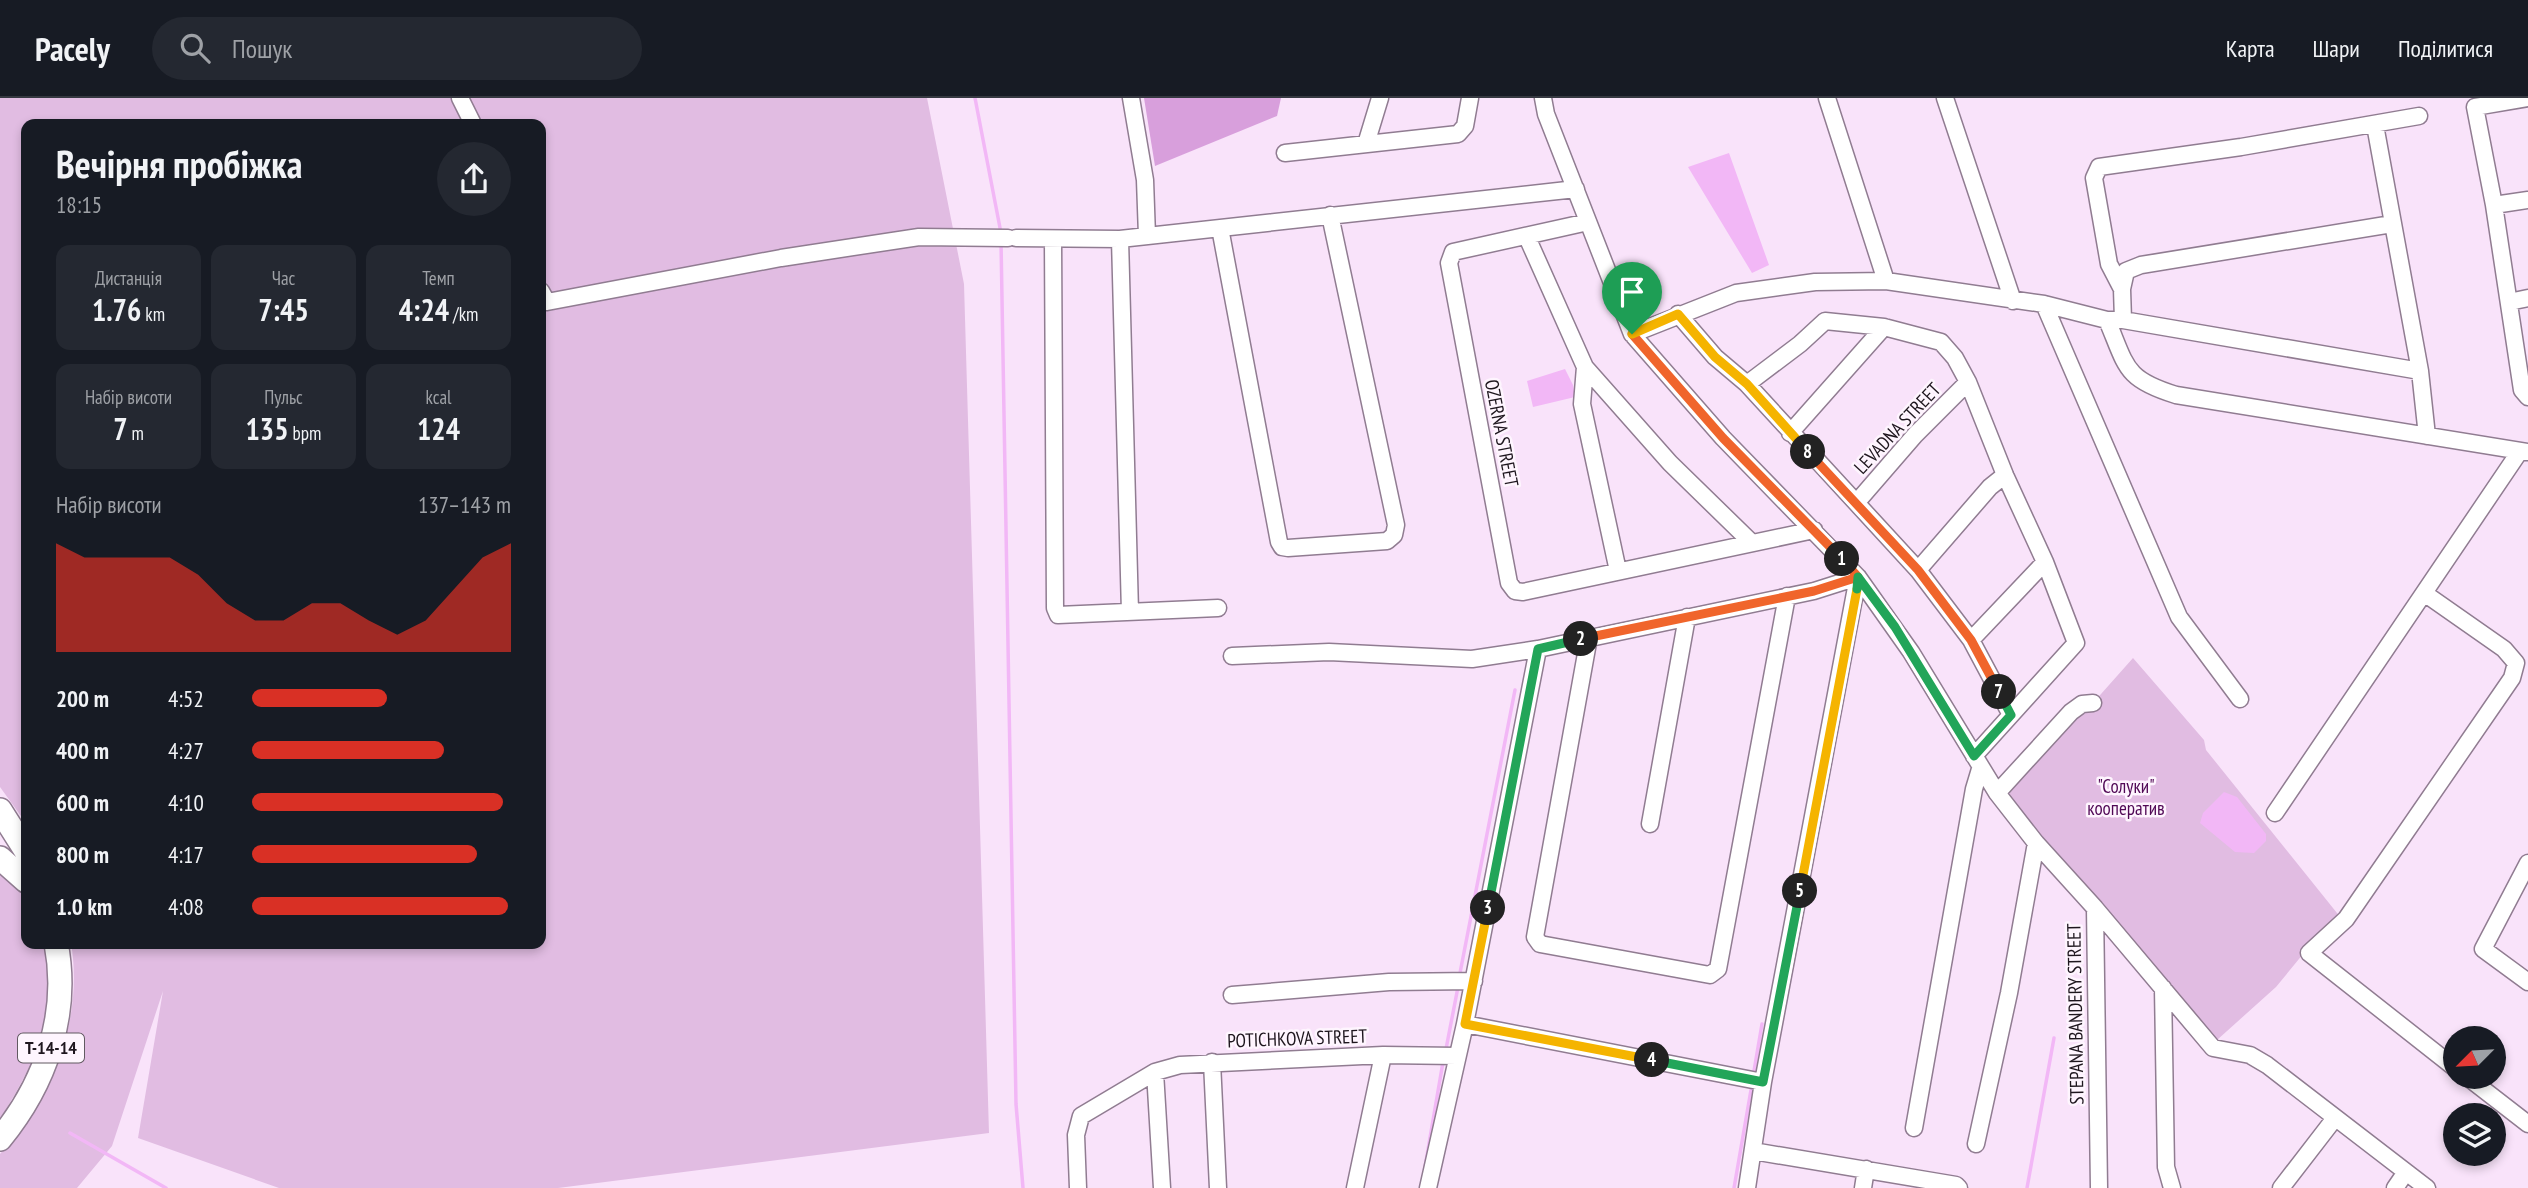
<!DOCTYPE html>
<html lang="uk">
<meta charset="utf-8">
<style>
:root{--surface:#171b24;--page:#242831;--text:#f1f3f6;--muted:#9ea1a6;--line:#363941;--accent:#d93025}
body{margin:0;font-family:"PT Sans Narrow",sans-serif;background:var(--page);color:var(--text);height:100vh;display:flex;flex-direction:column;font-size:26px;white-space:nowrap}
*{box-sizing:border-box;margin:0}
p{font-size:23px;color:var(--muted)}
.icon{flex:none;width:38px;height:38px;fill:none;stroke:currentColor;stroke-width:2;stroke-linecap:round;stroke-linejoin:round}
.map{position:relative;flex:1;overflow:hidden}
.drawer{position:absolute;left:21px;top:21px;width:525px;height:830px;display:flex;flex-direction:column;background:var(--surface);border-radius:14px;box-shadow:0 4px 10px #0003}
.drawer>*{flex:none}
.needle{width:46px;rotate:246deg}
.controls{position:absolute;left:2443px;top:928px;display:grid;gap:14px}
.controls a{display:grid;place-items:center;width:63px;height:63px;border-radius:50%;background:var(--surface);box-shadow:0 4px 10px #0003;font-size:35px}
.pin{position:absolute;display:grid;place-items:center;width:60px;height:60px;color:#fff;margin:-72px -30px;border-radius:50% 50% 50% 0;rotate:-45deg;box-shadow:0 0 7px #0007}
.pin .icon{rotate:45deg}
.km{position:absolute;width:35px;height:35px;margin:-18px;border-radius:50%;background:#222;color:#fff;font-size:19px;line-height:35px;text-align:center}
.round{display:grid;place-items:center;flex:none;width:74px;height:74px;border-radius:37px;background:var(--page)}
.head{display:flex;align-items:center;justify-content:space-between;height:119px;padding:0 35px}
h1{font-size:38px;font-weight:700;line-height:52px}
.figures{display:grid;grid-template-columns:repeat(3,1fr);gap:10px;height:119px;padding:7px 35px}
.figures div{display:grid;align-content:center;border-radius:14px;background:var(--page);text-align:center}
.figures b{font-size:30px;font-weight:700}
.figures small{font-size:19px;font-weight:400}
.figures p{font-size:19px}
.chart{height:196px;padding:14px 35px}
.chart p{display:flex;justify-content:space-between}
.chart svg{width:100%;height:126px;margin-top:7px;fill:var(--accent);opacity:.7}
ul{padding:0 35px;list-style:none;font-size:23px}
li{display:grid;grid-template-columns:112px 84px 1fr;align-items:center;height:52px}
li i{height:18px;border-radius:9px;background:var(--accent)}
header{display:flex;align-items:center;gap:42px;box-sizing:border-box;height:98px;padding:0 35px;background:var(--surface);border-bottom:2px solid var(--line)}
header strong{font-size:33px}
nav{display:flex;gap:38px;margin-inline-start:auto;font-size:24px}
.search{width:490px;height:63px;background:var(--page);display:flex;align-items:center;gap:18px;box-sizing:border-box;padding:0 24px;border-radius:38px;color:var(--muted);font-size:26px}
.map>svg:first-child{display:block}
</style>
<header>
<strong>Pacely</strong>
<div class="search"><svg class="icon" aria-label="search" viewBox="0 0 24 24"><circle cx="10" cy="10" r="6"/><path d="M15 15l6 6"/></svg>Пошук</div>
<nav><a>Карта</a><a>Шари</a><a>Поділитися</a></nav>
</header>
<div class="map">
<svg width="2528" height="1090" viewBox="0 0 2528 1090">
<rect width="100%" height="100%" fill="#f9e3fa"/>
<path fill="#e1bce2" d="M0 0H927L964 186 989 1035 558 1090H279L138 1040 163 893 112 1048 77 1090H0V1056C52 999 84 923 71 845H541V26H26V725L0 689Z
M2133 560 2204 642 2206 652 2341 820 2308 850 2276 889 2217 942H2212L2004 696 2077 612 2093 605Z
M0 770C33 790 26 811 26 845H45C59 914 36 964 0 1021Z"/>
<path fill="#d89fdc" d="M1144 0H1281L1277 18 1155 68Z"/>
<path fill="#f2b7f6" d="M1729 55 1769 167 1752 175 1688 69Z
M1565 271 1573 287 1575 299 1533 309 1527 283Z
M2224 694 2237 699 2266 736V743L2254 755 2235 754 2200 725 2203 715Z"/>
<g fill="none" stroke-linecap="round" stroke-linejoin="round">
<path stroke="#f2b7f6" stroke-width="3.5" d="M975 0 1001 135
M1001 143 1016 1006 1023 1090
M1460 875 1515 592
M1446 951 1458 889
M1754 973 1762 926
M70 1035 166 1090
M1425 1069 1443 964
M1734 1090 1751 992
M2027 1090 2054 940"/>
<defs>
<path id="minor" d="M460 0 473 26
M1131 0 1145 82 1147 138
M1543 0 1546 16 1632 236 1723 340 1858 479 1911 554 1997 695 2036 745 2095 810 2099 1090
M1827 0 1886 183
M1945 0 2013 203
M2528 0 2475 9 2494 107 2522 292 2528 299
M2375 27 2420 273 2427 338
M1366 46 1380 0
M1285 55 1458 36 1465 28 1470 0
M2494 107 2528 102
M1588 124 1453 154 1449 165 1509 485 1515 493 1523 494 1814 432
M1220 130 1279 444 1282 449 1288 450 1387 443 1394 437 1396 427 1330 117
M1527 139 1585 269 1582 306 1618 473
M1016 140 1120 141 1576 91
M1053 141 1055 510 1058 517 1218 510
M1120 141 1130 514
M2122 191 2126 173 2141 167 2392 126
M541 193 547 204 781 160 919 139 1008 140
M2509 204 2528 200
M2044 206 2179 519 2240 601
M1678 216 1715 259 1747 286 1918 472 1971 542 2011 617
M2107 222H2123L2122 191 2109 166 2094 80 2099 69 2241 49 2419 18
M2123 222 2420 273
M1632 236 1736 195 1815 184 1886 183 2044 206 2107 222C2127 269 2124 281 2176 297L2528 354
M1585 269 1670 365 1752 445
M1747 286 1800 246 1825 223 1884 229 1941 244 1955 260 1968 284 2005 377 2045 464 2076 545 1974 658
M1790 335 1884 229
M1857 404 1915 337 1968 284
M1918 472 1990 389 2005 377
M2424 495 2504 551 2516 565 2512 580 2346 821 2309 855 2455 970
M1589 539 1535 839 1540 846 1710 877 1718 871 1787 498
M1971 542 2045 464
M1232 558 1329 554 1472 561 1538 551 1814 493 1858 479 1763 984 1747 1090
M1997 695 2071 614 2082 606 2093 605
M2275 715 2520 353
M1650 726 1687 519
M2528 765 2483 851 2528 884
M2095 810 2213 950 2250 957 2267 967 2427 1090
M2163 890 2166 1069 2172 1090
M1232 897 1389 884 1474 883
M1465 926 1763 984
M1212 964 1218 1090
M1155 974 1162 1090
M2466 978 2528 1026
M1914 1030 1974 691 1980 671
M1976 1046 2009 895 2036 745
M1753 1053 1956 1087 1959 1090
M1078 1090 1076 1037 1081 1018 1155 974 1180 967 1383 957 1457 958
M1355 1090 1383 957
M1428 1090 1465 926 1538 551
M1863 1090 1866 1071
M2281 1090 2335 1020
M2395 1090 2406 1074"/>
<path id="highway" d="M0 712 26 753
M0 760 26 783
M0 1041C45 986 70 917 56 845"/>
</defs>
<use href="#minor" stroke="#907c91" stroke-width="19"/>
<use href="#highway" stroke="#907c91" stroke-width="26"/>
<use href="#minor" stroke="#fff" stroke-width="16"/>
<use href="#highway" stroke="#fff" stroke-width="23"/>
</g>
<g fill="none" stroke-linecap="round" stroke-linejoin="round">
<defs>
<path id="split-1" d="M1632 236 1723 340 1842 461"/>
<path id="split-2" d="M1581 541 1814 493 1858 479 1842 461"/>
<path id="split-3" d="M1488 810 1538 551 1581 541"/>
<path id="split-4" d="M1488 810 1465 926 1652 962"/>
<path id="split-5" d="M1652 962 1763 984 1800 793"/>
<path id="split-6" d="M1800 793 1857 491"/>
<path id="split-7" d="M1857 491 1858 479 1895 529 1974 658 2011 617 1999 594"/>
<path id="split-8" d="M1808 354 1918 472 1971 542 1999 594"/>
<path id="split-9" d="M1632 236 1678 216 1715 259 1747 286 1808 354"/>
</defs>
<use href="#split-1" stroke="#fff" stroke-width="14"/>
<use href="#split-2" stroke="#fff" stroke-width="14"/>
<use href="#split-3" stroke="#fff" stroke-width="14"/>
<use href="#split-4" stroke="#fff" stroke-width="14"/>
<use href="#split-5" stroke="#fff" stroke-width="14"/>
<use href="#split-6" stroke="#fff" stroke-width="14"/>
<use href="#split-7" stroke="#fff" stroke-width="14"/>
<use href="#split-8" stroke="#fff" stroke-width="14"/>
<use href="#split-9" stroke="#fff" stroke-width="14"/>
<use href="#split-1" stroke="#f0652b" stroke-width="9"/>
<use href="#split-2" stroke="#f0652b" stroke-width="9"/>
<use href="#split-3" stroke="#22a559" stroke-width="9"/>
<use href="#split-4" stroke="#f5b400" stroke-width="9"/>
<use href="#split-5" stroke="#22a559" stroke-width="9"/>
<use href="#split-6" stroke="#f5b400" stroke-width="9"/>
<use href="#split-7" stroke="#22a559" stroke-width="9"/>
<use href="#split-8" stroke="#f0652b" stroke-width="9"/>
<use href="#split-9" stroke="#f5b400" stroke-width="9"/>
</g>
<g text-anchor="middle" stroke-width="5" stroke-linejoin="round" paint-order="stroke">
<rect fill="#fef5fe" stroke="#615961" stroke-width="2" x="18" y="935.5" width="66" height="29" rx="5"/>
<g font-size="18" font-weight="bold" fill="#1e161e">
<text x="51" y="956">Т-14-14</text>
</g>
<g font-size="19" fill="#1e161e" stroke="#fef5fe">
<text transform="translate(1897 330) rotate(-47)" y="7">LEVADNA STREET</text>
<text transform="translate(1502 335) rotate(79)" y="7">OZERNA STREET</text>
<text transform="translate(2075 916) rotate(-91)" y="7">STEPANA BANDERY STREET</text>
<text transform="translate(1297 940) rotate(-2)" y="7">POTICHKOVA STREET</text>
</g>
<g font-size="19" fill="#500855" stroke="#fef5fe">
<text x="2126" y="695">"Солуки"<tspan x="2126" dy="22">кооператив</tspan></text>
</g>
</g>
</svg>
<div class="controls">
<a><svg class="needle" viewBox="-14 -14 28 28"><path d="M0-13l5 13h-10z" fill="#e53935"/><path d="M0 13l5-13h-10z" fill="#9ea1a6"/></svg></a>
<a><svg class="icon" aria-label="layers" viewBox="0 0 24 24"><path d="M12 4l9 5-9 5-9-5zM3 14l9 5 9-5"/></svg></a>
</div>
<div class="pin" style="left:1632px;top:236px;background:#1e9e55"><svg class="icon" aria-label="arrive" viewBox="0 0 24 24"><path d="M6 21V4h12l-3 4 3 4H6"/></svg></div>
<b class="km" style="left:1842px;top:461px">1</b>
<b class="km" style="left:1581px;top:541px">2</b>
<b class="km" style="left:1488px;top:810px">3</b>
<b class="km" style="left:1652px;top:962px">4</b>
<b class="km" style="left:1800px;top:793px">5</b>
<b class="km" style="left:1999px;top:594px">7</b>
<b class="km" style="left:1808px;top:354px">8</b>
<section class="drawer">
<div class="head"><div><h1>Вечірня пробіжка</h1><p>18:15</p></div><a class="round"><svg class="icon" aria-label="share" viewBox="0 0 24 24"><path d="M12 15V3M7 8l5-5 5 5M5 13v7h14v-7"/></svg></a></div>
<div class="figures">
<div><p>Дистанція</p><b>1.76<small> km</small></b></div>
<div><p>Час</p><b>7:45</b></div>
<div><p>Темп</p><b>4:24<small> /km</small></b></div>
</div>
<div class="figures">
<div><p>Набір висоти</p><b>7<small> m</small></b></div>
<div><p>Пульс</p><b>135<small> bpm</small></b></div>
<div><p>kcal</p><b>124</b></div>
</div>
<div class="chart"><p><span>Набір висоти</span>137–143 m</p>
<svg viewBox="0 0 160 44" preserveAspectRatio="none"><path d="M0 44V6L10 11L20 11L30 11L40 11L50 17L60 27L70 33L80 33L90 27L100 27L110 33L120 38L130 33L140 22L150 11L160 6V44z"/></svg>
</div>
<ul>
<li><b>200 m</b>4:52<i style="width:52%"></i></li>
<li><b>400 m</b>4:27<i style="width:74%"></i></li>
<li><b>600 m</b>4:10<i style="width:97%"></i></li>
<li><b>800 m</b>4:17<i style="width:87%"></i></li>
<li><b>1.0 km</b>4:08<i style="width:99%"></i></li>
</ul>
</section>
</div>
